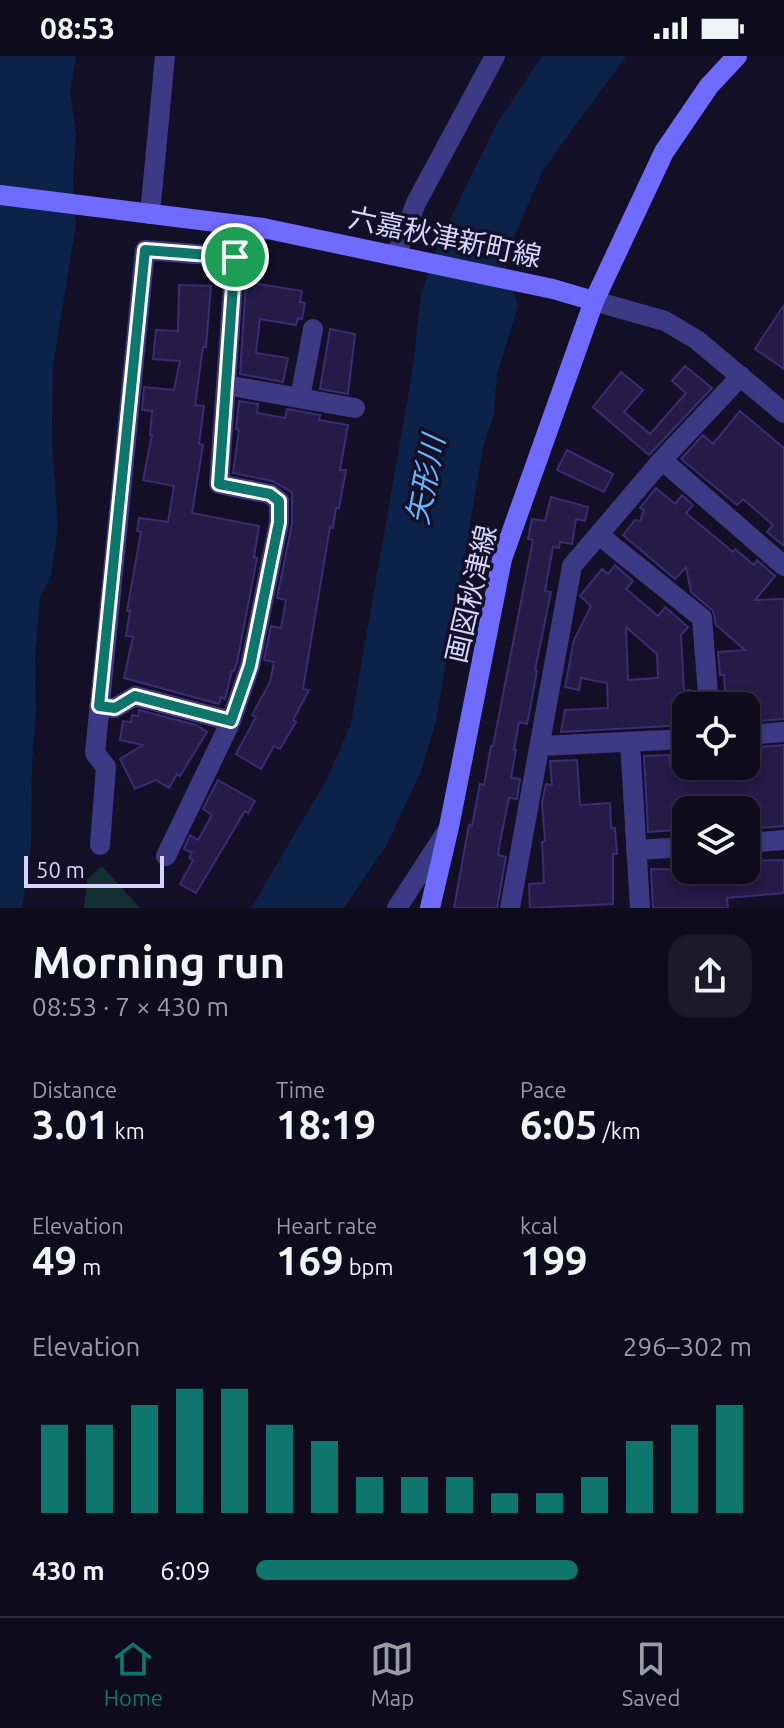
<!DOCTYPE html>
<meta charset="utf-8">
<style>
:root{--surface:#0e0b1c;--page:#1c1929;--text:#f1f3f6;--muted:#9b9ba3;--line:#2e2b3b;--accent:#0f766e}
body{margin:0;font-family:Ubuntu,"Noto Sans JP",sans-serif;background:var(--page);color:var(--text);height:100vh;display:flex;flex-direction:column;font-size:30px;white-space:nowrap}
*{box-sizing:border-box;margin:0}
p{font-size:26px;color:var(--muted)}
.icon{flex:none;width:44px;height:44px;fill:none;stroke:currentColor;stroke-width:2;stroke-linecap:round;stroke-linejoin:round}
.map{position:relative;height:852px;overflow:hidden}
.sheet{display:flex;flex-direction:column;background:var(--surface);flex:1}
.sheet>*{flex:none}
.controls{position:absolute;left:672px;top:636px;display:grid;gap:16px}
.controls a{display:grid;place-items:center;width:88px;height:88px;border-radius:16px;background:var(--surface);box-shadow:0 4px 12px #0003,0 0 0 2px var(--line);font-size:40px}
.scale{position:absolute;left:24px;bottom:20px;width:140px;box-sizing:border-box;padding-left:8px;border:4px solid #d9d4ff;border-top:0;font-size:22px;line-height:28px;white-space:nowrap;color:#d9d4ff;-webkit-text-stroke:6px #130f26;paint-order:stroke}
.pin{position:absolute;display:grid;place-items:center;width:68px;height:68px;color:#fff;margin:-34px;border:4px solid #fff;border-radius:50%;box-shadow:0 2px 8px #0007}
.round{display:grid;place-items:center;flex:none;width:84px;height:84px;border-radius:24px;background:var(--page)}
.headline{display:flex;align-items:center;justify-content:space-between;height:136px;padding:0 32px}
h1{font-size:44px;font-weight:600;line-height:60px}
.figures{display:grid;grid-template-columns:repeat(3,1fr);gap:12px;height:136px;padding:8px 32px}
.figures div{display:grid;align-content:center}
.figures b{font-size:40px;font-weight:600}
.figures small{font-size:22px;font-weight:400}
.figures p{font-size:22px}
.chart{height:224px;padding:16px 32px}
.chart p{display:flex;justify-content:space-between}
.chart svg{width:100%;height:144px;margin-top:8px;stroke:var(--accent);stroke-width:6}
ul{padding:0 32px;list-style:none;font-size:26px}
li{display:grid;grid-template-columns:128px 96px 1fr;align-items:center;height:60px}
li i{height:20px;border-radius:10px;background:var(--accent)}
.status{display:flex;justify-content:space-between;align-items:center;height:56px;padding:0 40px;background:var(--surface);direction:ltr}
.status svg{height:22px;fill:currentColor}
.menu{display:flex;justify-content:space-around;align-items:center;height:112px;border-top:2px solid var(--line);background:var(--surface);font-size:22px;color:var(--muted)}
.menu a{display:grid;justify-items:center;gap:4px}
.menu .on{color:var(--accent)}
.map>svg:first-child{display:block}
</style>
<div class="status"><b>08:53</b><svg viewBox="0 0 49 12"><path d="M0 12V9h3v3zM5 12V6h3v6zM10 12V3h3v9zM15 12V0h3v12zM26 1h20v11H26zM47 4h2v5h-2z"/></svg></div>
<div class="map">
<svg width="784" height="852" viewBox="0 0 784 852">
<rect width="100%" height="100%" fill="#130f26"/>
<path fill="#12302f" d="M102 810 140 852H84L87 823Z"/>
<path fill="#0c2248" d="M0 0H76L70 36 76 77 73 124 76 168 53 310 52 386 58 470 51 519 40 542 35 600 36 656 32 706 31 791 22 852H0Z
M542 0H626L543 114 504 204 518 250 497 318 494 358 484 387 436 665 421 715 387 788 344 852H251L328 721 351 667 412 317 421 238 440 184 496 69Z"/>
<path fill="#241b47" stroke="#3b2d73" stroke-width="2" fill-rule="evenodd" d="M246 226 302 235 300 246 305 247 302 263 298 262 296 269 260 263 256 297 288 302 283 326 240 318Z
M179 229 211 230 206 291H203L195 349 204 350 199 388 203 389 192 457 259 470 254 501 257 502 237 607 234 615H232L225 643 221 641 219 648 124 622 133 581 126 580 130 555H127L141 476 137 475 139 462 168 466 174 430 143 424 152 379H150L152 355 142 354 144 331 174 334 180 305 153 303 156 274 178 275Z
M784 249V313L755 293Z
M330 273 355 278 348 338 320 333Z
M685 310 712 332 649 399 593 351 621 316 643 334 624 356 650 378 686 337 672 325Z
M239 345 258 348 257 357 285 362 287 353 320 359 319 364 348 369 340 414H346L339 452H336L333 472 330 471 303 633 309 634 293 664 296 666 280 693 274 690 261 713 236 698 256 661 252 659 270 626 274 606 264 604 271 570 281 572 286 544 277 542 292 468V436L272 425 233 417 239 374 236 373Z
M740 355 784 392V490L767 476 773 469 743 443 737 449 681 403 703 379 713 388Z
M567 394 613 418 604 436 557 414Z
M656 432 675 448 682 439 693 449 686 457 733 496 735 493 754 509 757 504 775 520 755 544 784 543V663L746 666V650H726L724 619H720L718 596 745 594 716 569 713 555 691 536 686 511 675 523 623 479 635 464 640 465 644 454 640 452Z
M551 441 588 451 585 465 576 463 572 488 560 486 559 492 553 491 545 535 551 536 535 614 537 615 531 648 527 668 519 666 514 694H516L511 722 520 723 517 743 509 742 500 786 498 799 506 801 497 852H454L469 769 472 770 480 728 484 729 491 690H493L533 484 528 483 532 463 545 465Z
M615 509 633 525 626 533 658 560 665 551 688 571 681 579 684 635 690 634V650H686V669L561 676 565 654 608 652 607 627 581 622 579 634 565 631 574 584 591 550 580 540 602 513 608 518ZM626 571 657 598 658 622 628 624Z
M139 654 196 669 207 676 180 720 177 718 169 732 156 724 135 733 120 703 143 689 120 684 123 665 131 666 132 659 138 660Z
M784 689V770L746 773V754H677L678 774 648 776 644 700 669 699 670 710H746V692Z
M577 704 580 749 610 747 611 772H615L617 798H613V848L530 852 529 828 544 827 542 786 545 785 542 747 546 728 552 729 550 705Z
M218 724 255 745 248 757 245 755 196 837 180 828 193 804 189 802 192 797 184 793 190 779 198 784 212 759 203 753Z
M784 804V837L727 842 728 852H653L651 813 746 814V805Z"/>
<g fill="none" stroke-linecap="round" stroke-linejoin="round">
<path stroke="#3d3a85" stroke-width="20" d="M150 158 165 0
M396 199 416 147 495 0
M226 329 355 352
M300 342 313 273
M662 404 784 510
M599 479 702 562 709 650
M99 650 115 652 135 640 231 665
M746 679 784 676
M630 686 640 852
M540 690 686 683
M746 787 784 784
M100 789 106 711 95 697 145 194 235 201
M636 794 686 791
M166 800 231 665 250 610 279 466V445L270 438 219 428 235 201 263 172
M397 852 447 775
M510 852 572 510 662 404 741 320"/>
<path stroke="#3d3a85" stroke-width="20" d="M594 245 665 265 697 284 784 357"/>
<path stroke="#6f6bff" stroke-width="20" d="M0 139 263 172 553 233 594 245 664 96 709 30 737 0
M430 852 449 771 502 503 594 245"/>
</g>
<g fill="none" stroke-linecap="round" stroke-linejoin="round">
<defs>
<path id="route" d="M145 194 235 201 219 428 270 438 279 445V466L250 610 231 665 135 640 115 652 99 650Z"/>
</defs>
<use href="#route" stroke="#fff" stroke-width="16"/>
<use href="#route" stroke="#0f766e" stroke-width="10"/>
</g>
<g text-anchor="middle" stroke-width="7" stroke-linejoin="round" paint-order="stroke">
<g font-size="28" fill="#d9d4ff" stroke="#130f26">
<text transform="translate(445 181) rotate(12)" y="10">六嘉秋津新町線</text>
<text transform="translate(471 538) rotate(-77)" y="10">画図秋津線</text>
</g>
<g font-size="30" font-style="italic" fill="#62b6ff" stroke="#130f26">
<text transform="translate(426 424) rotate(-79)" y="10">矢形川</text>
</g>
</g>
</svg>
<div class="controls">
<a><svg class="icon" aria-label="locate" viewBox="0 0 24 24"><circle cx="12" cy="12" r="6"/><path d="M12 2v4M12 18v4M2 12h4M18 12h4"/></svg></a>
<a><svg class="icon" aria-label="layers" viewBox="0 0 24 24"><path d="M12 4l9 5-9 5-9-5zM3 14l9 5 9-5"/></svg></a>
</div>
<div class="scale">50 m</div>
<div class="pin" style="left:235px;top:201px;background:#1e9e55"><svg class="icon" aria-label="arrive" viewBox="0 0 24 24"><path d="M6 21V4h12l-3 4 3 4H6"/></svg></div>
</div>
<section class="sheet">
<div class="headline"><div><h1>Morning run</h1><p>08:53 · 7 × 430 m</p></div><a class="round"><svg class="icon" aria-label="share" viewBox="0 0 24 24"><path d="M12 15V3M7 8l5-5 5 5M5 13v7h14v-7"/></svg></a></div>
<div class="figures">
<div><p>Distance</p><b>3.01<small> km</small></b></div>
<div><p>Time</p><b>18:19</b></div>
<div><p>Pace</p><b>6:05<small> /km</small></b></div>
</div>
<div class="figures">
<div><p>Elevation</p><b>49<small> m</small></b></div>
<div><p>Heart rate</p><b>169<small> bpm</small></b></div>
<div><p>kcal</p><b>199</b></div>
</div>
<div class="chart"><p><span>Elevation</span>296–302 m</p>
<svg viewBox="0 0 160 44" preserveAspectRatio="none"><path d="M5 44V17M15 44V17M25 44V11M35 44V6M45 44V6M55 44V17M65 44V22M75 44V33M85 44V33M95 44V33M105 44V38M115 44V38M125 44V33M135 44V22M145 44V17M155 44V11"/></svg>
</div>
<ul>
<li><b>430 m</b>6:09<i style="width:65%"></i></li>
</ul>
</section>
<nav class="menu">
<a class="on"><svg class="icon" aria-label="home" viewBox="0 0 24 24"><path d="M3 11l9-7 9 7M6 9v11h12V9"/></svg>Home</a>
<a><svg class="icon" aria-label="map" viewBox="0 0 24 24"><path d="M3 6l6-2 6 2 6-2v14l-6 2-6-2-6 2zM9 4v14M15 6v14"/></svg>Map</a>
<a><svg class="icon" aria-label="saved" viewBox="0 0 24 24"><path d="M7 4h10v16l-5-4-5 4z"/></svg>Saved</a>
</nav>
